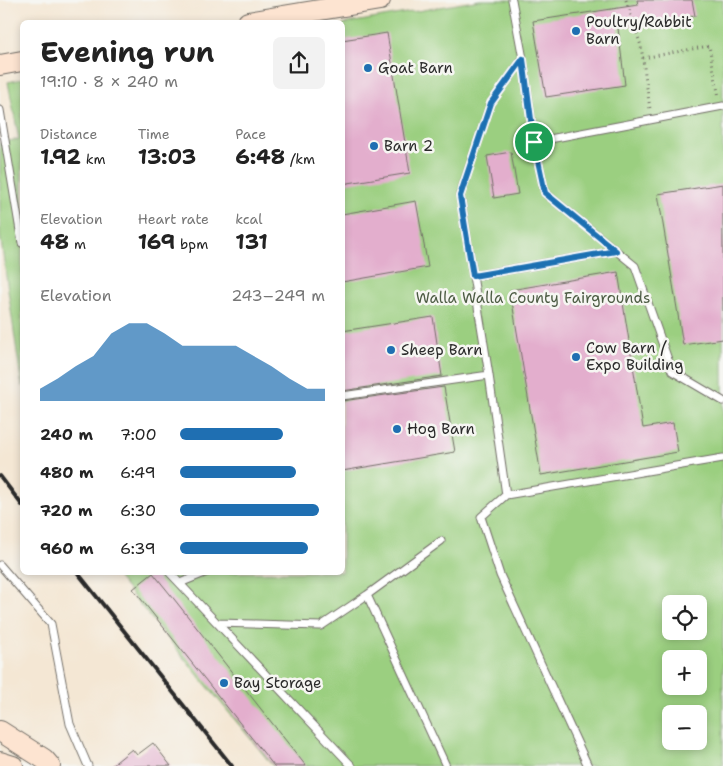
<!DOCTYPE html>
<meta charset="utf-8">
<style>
:root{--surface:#fff;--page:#f2f2f2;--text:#222;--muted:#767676;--accent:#1f6fb2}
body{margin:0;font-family:"Shantell Sans",sans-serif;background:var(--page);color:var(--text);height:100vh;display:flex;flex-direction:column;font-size:19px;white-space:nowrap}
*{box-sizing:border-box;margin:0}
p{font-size:16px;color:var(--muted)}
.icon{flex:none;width:28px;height:28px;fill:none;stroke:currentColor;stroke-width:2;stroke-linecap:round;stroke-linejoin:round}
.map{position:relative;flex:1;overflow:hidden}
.sheet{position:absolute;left:20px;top:20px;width:325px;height:555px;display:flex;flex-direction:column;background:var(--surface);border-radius:8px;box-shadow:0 2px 8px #0003}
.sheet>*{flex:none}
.buttons{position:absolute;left:662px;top:595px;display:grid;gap:10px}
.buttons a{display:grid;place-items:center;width:45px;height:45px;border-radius:8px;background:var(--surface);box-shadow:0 2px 8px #0003;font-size:25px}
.pin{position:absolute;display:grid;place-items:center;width:42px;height:42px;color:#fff;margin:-21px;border:2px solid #fff;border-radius:50%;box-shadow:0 1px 5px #0007}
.round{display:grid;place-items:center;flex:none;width:52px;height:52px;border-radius:8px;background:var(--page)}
.head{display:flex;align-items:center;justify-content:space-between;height:85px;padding:0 20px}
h1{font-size:28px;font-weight:700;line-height:38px}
.figures{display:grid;grid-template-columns:repeat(3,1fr);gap:8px;height:85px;padding:5px 20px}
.figures div{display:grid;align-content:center}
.figures b{font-size:21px;font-weight:700}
.figures small{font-size:14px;font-weight:400}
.figures p{font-size:14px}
.chart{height:140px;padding:10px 20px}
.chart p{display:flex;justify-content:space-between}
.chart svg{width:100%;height:90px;margin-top:5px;fill:var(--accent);opacity:.7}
ul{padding:0 20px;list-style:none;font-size:16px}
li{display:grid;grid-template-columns:80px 60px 1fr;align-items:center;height:38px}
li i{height:12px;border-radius:6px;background:var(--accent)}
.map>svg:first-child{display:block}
</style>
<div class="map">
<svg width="723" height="766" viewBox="0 0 723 766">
<rect width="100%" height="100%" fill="#f6f6f2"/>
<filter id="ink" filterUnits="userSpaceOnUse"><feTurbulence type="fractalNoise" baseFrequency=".02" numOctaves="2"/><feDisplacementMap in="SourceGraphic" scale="10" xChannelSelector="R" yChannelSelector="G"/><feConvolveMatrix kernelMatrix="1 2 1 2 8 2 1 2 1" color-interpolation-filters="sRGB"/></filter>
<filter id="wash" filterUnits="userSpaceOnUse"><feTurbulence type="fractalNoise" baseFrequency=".0096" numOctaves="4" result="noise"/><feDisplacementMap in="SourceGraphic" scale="20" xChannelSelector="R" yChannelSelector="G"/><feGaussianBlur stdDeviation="1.12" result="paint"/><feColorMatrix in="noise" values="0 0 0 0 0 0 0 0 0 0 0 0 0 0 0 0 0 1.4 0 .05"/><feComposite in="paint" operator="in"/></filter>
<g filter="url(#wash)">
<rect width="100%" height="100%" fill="#f4e7d4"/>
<path fill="#9bcf80" stroke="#637d56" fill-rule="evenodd" d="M480 0H723V766H273L114 573 342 572 343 24ZM671 604H699V631H671ZM671 659H699V686H671ZM671 714H699V741H671Z
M22 79V387L0 234V143L19 139 8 82Z"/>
<g id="blocks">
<path fill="#e3aecd" d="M637 0H692L695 16 618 28 625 85 546 97 533 21 638 5Z
M387 33 410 173 342 184V40Z
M511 152 518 194 494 198 487 156Z
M723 184V339L683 345 658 194Z
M416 201 428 267 342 282V214Z
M618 272 643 428 673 423 678 452 541 475 510 290Z
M433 317 442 376 342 391V331Z
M444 387 455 452 342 471V401Z
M153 573 174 599 306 766H274L133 589Z
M153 743 171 766H111L132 749 137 755Z"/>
</g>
</g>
<g filter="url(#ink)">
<use href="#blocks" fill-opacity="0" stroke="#716d66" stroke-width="1"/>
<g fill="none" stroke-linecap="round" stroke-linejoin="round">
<defs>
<path id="lane" d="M512 0 523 59 534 142 723 106
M523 59 491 103 460 195 489 375 506 495 723 458
M0 110 22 243
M534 142 545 193 635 266 672 371 723 401
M473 276 616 251
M342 396 489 375
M506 495 481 517 500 575 588 766
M0 565 51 624 70 724 88 766
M169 572 352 766
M180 583 207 572
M367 595 446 766
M218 623 321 626 367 595 441 541"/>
<path id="secondary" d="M248 22 380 0
M0 65 22 61
M0 731 44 759 50 766
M0 762 13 766"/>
</defs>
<use href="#lane" stroke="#716d66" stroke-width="9"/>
<use href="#secondary" stroke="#716d66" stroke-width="22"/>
<path stroke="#716d66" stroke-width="3" stroke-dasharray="1 4" stroke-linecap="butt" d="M626 0 641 46 650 109
M643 58 709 46 719 97"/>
<use href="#lane" stroke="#fff" stroke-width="7"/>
<use href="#secondary" stroke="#fde4d1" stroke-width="20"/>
<path stroke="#2b2b2b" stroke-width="4" d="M0 476 22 505
M77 572 232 766"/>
</g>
</g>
<g fill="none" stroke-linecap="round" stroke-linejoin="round" filter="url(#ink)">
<defs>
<path id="route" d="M523 59 534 142 545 193 616 251 473 276 460 196 491 103Z"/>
</defs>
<use href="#route" stroke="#fff" stroke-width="10"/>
<use href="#route" stroke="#1f6fb2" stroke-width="6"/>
</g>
<g fill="#1f6fb2" stroke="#f6f6f2" stroke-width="2">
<circle cx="576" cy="31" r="5"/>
<circle cx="368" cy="68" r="5"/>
<circle cx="374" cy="146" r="5"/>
<circle cx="391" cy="350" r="5"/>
<circle cx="576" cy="357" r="5"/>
<circle cx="397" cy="429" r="5"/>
<circle cx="224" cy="683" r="5"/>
</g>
<g text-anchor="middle" stroke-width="5" stroke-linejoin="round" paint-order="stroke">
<g font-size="15" fill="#2b2b2b" stroke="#f6f6f2" text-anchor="start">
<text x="586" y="27">Poultry/Rabbit<tspan x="586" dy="17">Barn</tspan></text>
<text x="378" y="73">Goat Barn</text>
<text x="384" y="151">Barn 2</text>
<text x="586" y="353">Cow Barn /<tspan x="586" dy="17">Expo Building</tspan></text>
<text x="401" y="355">Sheep Barn</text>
<text x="407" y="434">Hog Barn</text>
<text x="234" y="688">Bay Storage</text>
</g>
<g font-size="15" fill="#4d5c44" stroke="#f6f6f2">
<text x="533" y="303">Walla Walla County Fairgrounds</text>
</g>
</g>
</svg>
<div class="buttons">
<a><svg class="icon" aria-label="locate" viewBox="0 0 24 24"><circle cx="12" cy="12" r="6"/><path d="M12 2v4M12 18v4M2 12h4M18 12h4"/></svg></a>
<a>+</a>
<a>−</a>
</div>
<div class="pin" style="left:534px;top:142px;background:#1e9e55"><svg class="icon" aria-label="arrive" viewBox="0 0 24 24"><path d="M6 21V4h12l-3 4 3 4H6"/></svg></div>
<section class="sheet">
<div class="head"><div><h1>Evening run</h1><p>19:10 · 8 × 240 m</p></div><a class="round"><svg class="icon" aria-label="share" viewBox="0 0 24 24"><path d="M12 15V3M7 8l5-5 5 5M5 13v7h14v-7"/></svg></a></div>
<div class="figures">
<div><p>Distance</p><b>1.92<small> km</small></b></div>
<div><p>Time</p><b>13:03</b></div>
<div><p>Pace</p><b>6:48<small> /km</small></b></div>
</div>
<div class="figures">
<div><p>Elevation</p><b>48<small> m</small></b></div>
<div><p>Heart rate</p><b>169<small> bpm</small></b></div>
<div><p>kcal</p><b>131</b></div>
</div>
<div class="chart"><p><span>Elevation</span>243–249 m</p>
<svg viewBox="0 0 160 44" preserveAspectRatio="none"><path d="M0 44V38L10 33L20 27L30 22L40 11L50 6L60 6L70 11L80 17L90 17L100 17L110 17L120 22L130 27L140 33L150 38L160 38V44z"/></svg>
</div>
<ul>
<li><b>240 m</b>7:00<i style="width:71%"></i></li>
<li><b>480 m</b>6:49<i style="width:80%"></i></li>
<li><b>720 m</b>6:30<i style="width:96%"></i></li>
<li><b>960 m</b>6:39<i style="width:88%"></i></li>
</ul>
</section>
</div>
